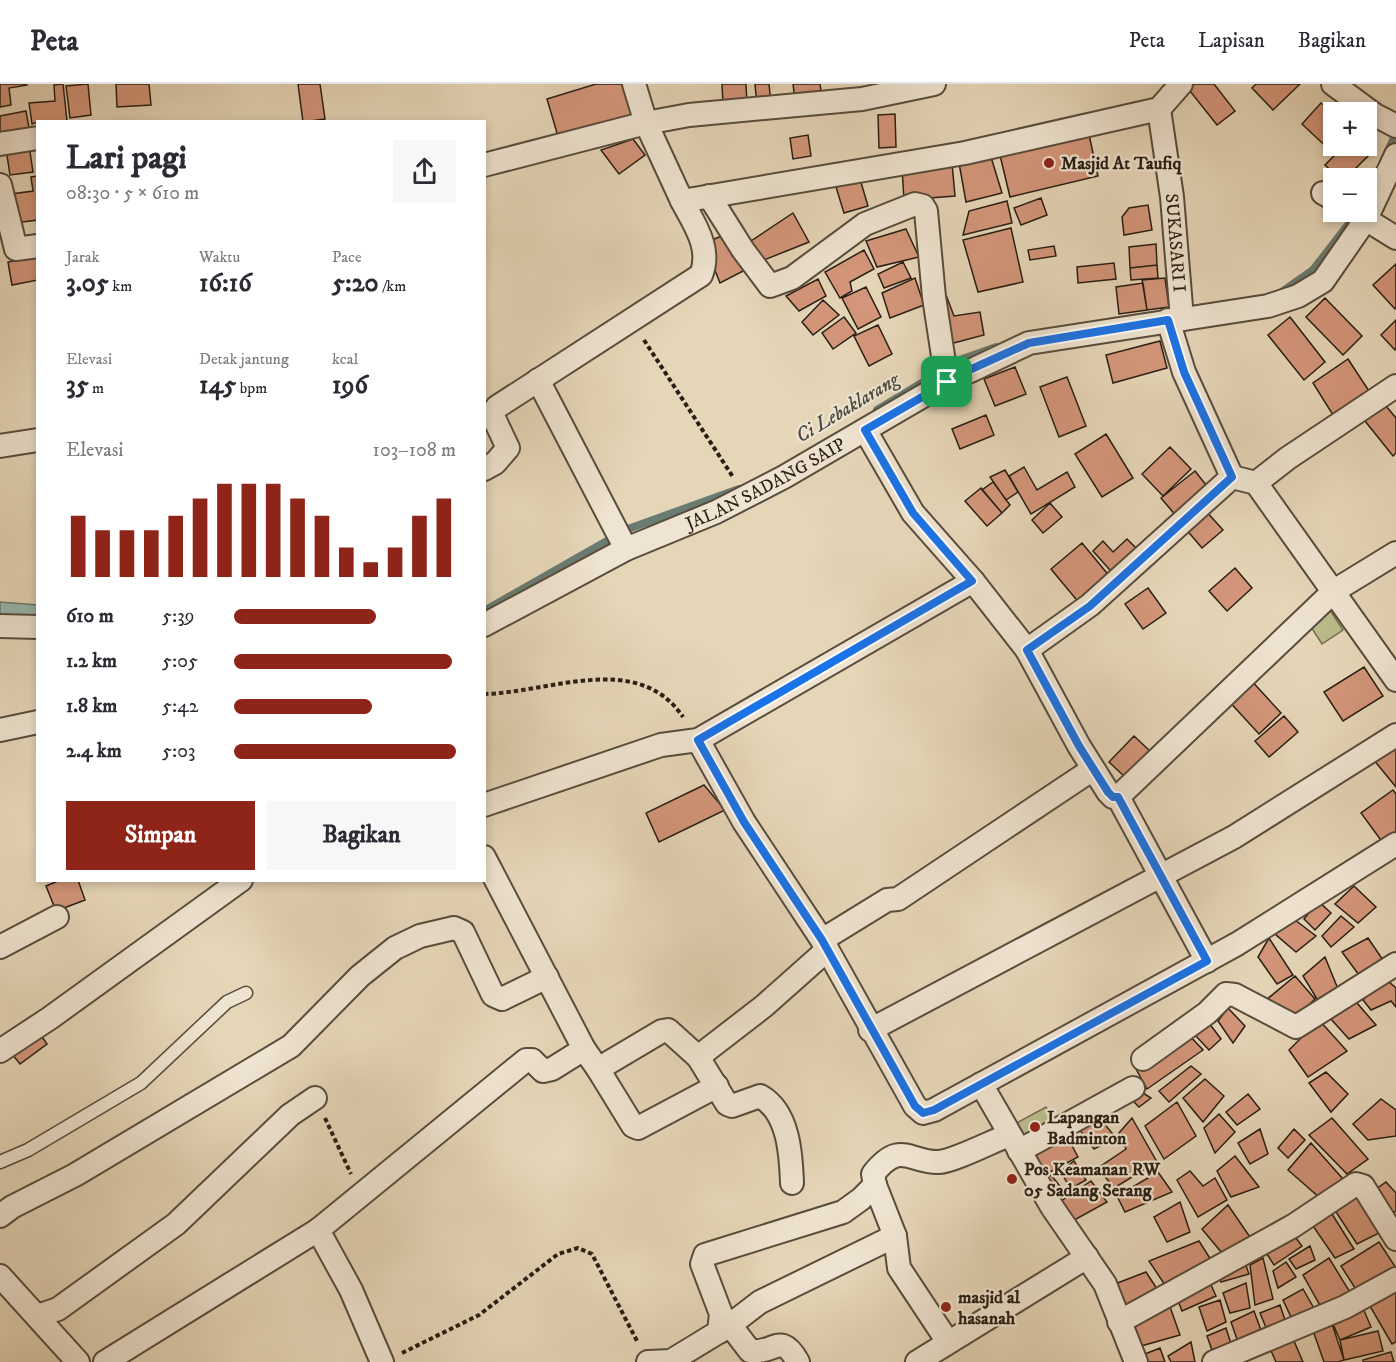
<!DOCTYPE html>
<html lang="id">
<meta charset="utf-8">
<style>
:root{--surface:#fff;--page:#f7f7f7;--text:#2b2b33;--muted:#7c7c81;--line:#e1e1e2;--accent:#8f2418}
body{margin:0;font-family:"IM FELL DW Pica",serif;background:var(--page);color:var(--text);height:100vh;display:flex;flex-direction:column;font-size:22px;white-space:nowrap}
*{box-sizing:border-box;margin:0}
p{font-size:20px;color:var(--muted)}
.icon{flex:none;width:33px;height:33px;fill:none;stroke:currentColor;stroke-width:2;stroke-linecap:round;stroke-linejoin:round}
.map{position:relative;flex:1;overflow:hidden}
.drawer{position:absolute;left:36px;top:36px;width:450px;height:762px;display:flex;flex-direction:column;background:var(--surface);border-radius:0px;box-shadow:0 3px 9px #0003}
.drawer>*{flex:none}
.buttons{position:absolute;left:1323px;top:18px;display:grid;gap:12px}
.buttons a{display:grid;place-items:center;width:54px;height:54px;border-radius:0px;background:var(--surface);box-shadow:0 3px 9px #0003;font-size:30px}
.pin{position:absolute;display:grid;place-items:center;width:51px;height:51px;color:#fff;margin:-26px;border-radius:12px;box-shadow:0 3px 9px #0006}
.round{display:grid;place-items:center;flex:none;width:63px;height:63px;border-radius:0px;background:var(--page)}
.headline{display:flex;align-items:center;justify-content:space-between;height:102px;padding:0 30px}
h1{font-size:33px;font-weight:700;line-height:45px}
.figures{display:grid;grid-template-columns:repeat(3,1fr);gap:9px;height:102px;padding:6px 30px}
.figures div{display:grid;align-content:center}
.figures b{font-size:26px;font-weight:700}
.figures small{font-size:16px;font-weight:400}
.figures p{font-size:16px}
.chart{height:168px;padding:12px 30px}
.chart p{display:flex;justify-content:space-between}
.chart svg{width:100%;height:108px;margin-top:6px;stroke:var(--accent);stroke-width:6}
.primary-button{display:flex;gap:12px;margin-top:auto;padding:12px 30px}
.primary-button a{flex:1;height:69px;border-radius:0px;background:var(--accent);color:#fff;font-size:24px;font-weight:700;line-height:69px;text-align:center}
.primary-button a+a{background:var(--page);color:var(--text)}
ul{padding:0 30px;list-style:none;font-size:20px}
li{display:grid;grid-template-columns:96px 72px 1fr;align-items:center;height:45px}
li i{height:15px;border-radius:8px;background:var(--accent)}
header{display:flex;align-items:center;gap:36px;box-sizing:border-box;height:84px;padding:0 30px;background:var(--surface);border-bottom:2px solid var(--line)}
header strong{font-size:28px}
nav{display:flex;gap:33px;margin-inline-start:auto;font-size:21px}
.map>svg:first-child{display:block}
</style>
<header>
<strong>Peta</strong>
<nav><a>Peta</a><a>Lapisan</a><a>Bagikan</a></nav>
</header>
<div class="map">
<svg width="1396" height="1278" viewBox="0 0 1396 1278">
<rect width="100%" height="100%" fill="#e6d6b8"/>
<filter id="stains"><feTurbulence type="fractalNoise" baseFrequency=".00333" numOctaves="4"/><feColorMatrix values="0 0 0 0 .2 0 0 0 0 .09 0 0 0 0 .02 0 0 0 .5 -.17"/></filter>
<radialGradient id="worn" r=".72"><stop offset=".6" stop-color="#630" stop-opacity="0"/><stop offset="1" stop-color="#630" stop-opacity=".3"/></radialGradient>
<path fill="#bbbc8b" stroke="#726d4f" stroke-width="1.5" d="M1330 526 1343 546 1322 560 1309 540Z
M1046 1023 1057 1044 1024 1063 1013 1041Z"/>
<path fill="#96b9b1" stroke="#6a7b72" stroke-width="1.5" d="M0 518 37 521V535L0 532Z"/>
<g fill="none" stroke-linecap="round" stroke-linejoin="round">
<path stroke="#6a7b72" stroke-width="8" d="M1387 69 1396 50
M1283 207 1313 186 1351 137
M877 326 960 276 996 263
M484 527 628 445 739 405"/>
</g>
<path fill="#d4967a" stroke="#281e13" stroke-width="1.5" d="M0 0H26L27 1 9 4 11 21 0 23Z
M63 0 67 37 38 38 32 40 29 19 55 17 54 1Z
M88 0 91 31 70 34 66 2Z
M116 0H149L151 21 117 23Z
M298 0H320L325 35 303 38Z
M596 0H627L638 36 560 59 547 15Z
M722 0H746L747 21 723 22Z
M755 0H769L771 20 757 21Z
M793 0H820L822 13 795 16Z
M1189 0H1214L1235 27 1217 41 1186 2Z
M1256 0H1300L1273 26 1252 4Z
M1321 19 1334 30V62H1344L1335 71 1302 40Z
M26 27 29 44 0 49V32Z
M895 30 896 63 879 64 878 31Z
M1088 46 1098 92 1010 113 999 67Z
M808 51 811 72 793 75 790 54Z
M633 55 645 71 619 90 601 66Z
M29 61 33 88 10 91 6 65Z
M1366 61 1373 67 1346 94H1339L1325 81 1344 62Z
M991 73 1002 109 966 118 959 79Z
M952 79 955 112 904 116 902 83Z
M38 92V136L14 139 11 110 33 107 31 93Z
M860 95 868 122 844 129 836 103Z
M1041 114 1047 131 1021 141 1014 124Z
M1007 117 1012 139 963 151 969 127Z
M1148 121 1152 146 1124 151 1122 133 1129 124Z
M793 129 809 158 759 178 748 159Z
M1011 144 1023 198 978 208 963 156Z
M906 145 919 173 877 183 866 157Z
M727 150 749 184 720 199 704 159Z
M1156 160 1157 181 1130 184 1129 163Z
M1054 162 1056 172 1030 176 1028 166Z
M864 166 874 185 850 198 852 207 840 214 825 188Z
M38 173V196L12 201 8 178Z
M903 178 911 194 884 204 878 190Z
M1114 179 1116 195 1078 199 1077 183Z
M1396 180V224L1395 225 1373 201Z
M1157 181 1158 194 1131 196 1130 184Z
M915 194 924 221 890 234 882 209Z
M1165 194 1169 223 1147 226 1142 196Z
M818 195 826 212 799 227 786 212Z
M1143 199 1147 226 1119 230 1116 203Z
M866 203 881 233 858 245 842 214Z
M946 211 954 232 980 228 984 251 946 261 936 213Z
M1325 214 1362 252 1343 271 1306 233Z
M823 216 839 231 813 251 802 238Z
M844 233 856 249 833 265 822 249Z
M1290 233 1325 278 1304 296 1268 251Z
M1396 236V264L1395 266 1381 251Z
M878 241 892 270 869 282 854 252Z
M1160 257 1167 284 1113 299 1106 271Z
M1348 275 1369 307 1333 331 1313 299Z
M1015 283 1026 310 995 322 984 295Z
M1067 293 1086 342 1059 353 1040 303Z
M1381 316 1396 334V369L1393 372 1361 332Z
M986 331 994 351 960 365 952 345Z
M1106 350 1133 394 1102 413 1075 370Z
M1170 363 1191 385 1163 412 1142 390Z
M1024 383 1037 406 1067 388 1075 403 1031 430 1009 392Z
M1005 386 1018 408 1006 416 990 393Z
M1195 387 1210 406 1177 433 1161 414Z
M993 398 1010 421 1002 429 982 406Z
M981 404 1002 429 987 442 965 417Z
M1050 419 1062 433 1043 449 1032 436Z
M1205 426 1223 446 1202 464 1185 444Z
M1127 455 1142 470 1117 494 1093 467 1103 457 1113 468Z
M1082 459 1111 494 1080 520 1051 485Z
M1235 484 1252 504 1227 527 1209 507Z
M1148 504 1166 529 1143 545 1125 520Z
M1364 583 1383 612 1343 637 1324 608Z
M1248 593 1281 629 1259 650 1226 614Z
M1284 632 1298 648 1269 673 1255 657Z
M1134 652 1151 668 1126 694 1109 678Z
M1396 655V703L1373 675Z
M704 701 725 726 659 758 646 729Z
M1393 706 1396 710V750L1383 759 1361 729Z
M60 796H78L85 816 56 827 46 802Z
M1354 802 1376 823 1358 839 1335 820Z
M1318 817 1331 829 1315 846 1304 835Z
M1341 832 1354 843 1331 863 1322 852Z
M1295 836 1316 852 1296 868 1275 850Z
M1269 854 1293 891 1277 900 1258 873Z
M1368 854 1383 876 1359 891 1342 868Z
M1325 873 1338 905 1320 920 1303 892Z
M1295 892 1315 915 1292 937 1266 916Z
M1382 892 1396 904V923L1391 917 1371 926 1363 916Z
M1351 912 1376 941 1349 955 1330 934Z
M1228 924 1245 942 1233 959 1218 937Z
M1206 935 1221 955 1209 966 1194 950Z
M1319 936 1347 967 1308 993 1289 966Z
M1186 948 1203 966 1147 1005 1136 985Z
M40 950 47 960 20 980 12 970Z
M1191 982 1201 990 1169 1018 1159 1007Z
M1326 988 1348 1010 1331 1028 1309 999Z
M1205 995 1224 1012 1203 1038 1183 1014Z
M1140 1007 1151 1014 1139 1023 1132 1016Z
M1248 1010 1260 1025 1237 1041 1226 1028Z
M1381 1015 1396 1026V1052L1368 1056 1353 1040Z
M1177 1018 1196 1052 1164 1075 1145 1042Z
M1219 1030 1235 1048 1215 1069 1204 1044Z
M1098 1032 1116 1054 1094 1065 1079 1045Z
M1132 1034 1157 1078 1114 1104 1098 1084 1126 1065 1119 1049Z
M1332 1034 1368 1075 1347 1090 1309 1051Z
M1063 1045 1078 1073 1039 1094 1024 1067Z
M1260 1045 1268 1070 1250 1080 1238 1059Z
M1294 1045 1305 1056 1288 1074 1278 1064Z
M1311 1059 1343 1095 1320 1114 1288 1086Z
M1235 1072 1259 1103 1231 1113 1217 1087Z
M1074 1077 1086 1096 1070 1105 1061 1087Z
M1190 1087 1203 1102 1215 1094 1227 1116 1198 1133 1177 1096Z
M1158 1088 1172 1108 1125 1128 1117 1112Z
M1051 1091 1063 1106 1051 1111 1042 1097Z
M1091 1097 1107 1118 1069 1139 1058 1119Z
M1386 1098 1396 1109V1127L1390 1132 1372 1108Z
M1357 1110 1379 1149 1357 1160 1336 1128Z
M1180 1118 1190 1148 1167 1158 1154 1133Z
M1228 1121 1252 1156 1222 1169 1202 1145Z
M1332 1130 1354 1165 1335 1174 1313 1142Z
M1293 1150 1302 1162 1274 1181 1265 1167Z
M1199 1157 1211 1176 1165 1201 1149 1177Z
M1379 1158 1396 1184 1357 1207 1341 1182Z
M1310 1162 1315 1176 1296 1185 1289 1175Z
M1263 1174 1273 1215 1255 1221 1250 1181Z
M1329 1174 1351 1210 1322 1225 1303 1191Z
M1244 1176 1249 1190 1221 1198 1218 1188Z
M1286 1178 1296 1193 1278 1204 1273 1187Z
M1146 1188 1159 1208 1125 1224 1115 1200Z
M1207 1192 1216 1212 1182 1227 1177 1214Z
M1246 1199 1250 1224 1230 1229 1223 1209Z
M1396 1200V1258L1392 1260 1367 1217Z
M1303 1205 1315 1226 1292 1235 1283 1216Z
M1220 1216 1226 1238 1207 1247 1199 1223Z
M1360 1217 1371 1243 1340 1256 1329 1231Z
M1169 1220 1180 1251 1134 1264 1128 1243Z
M1280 1221 1286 1239 1267 1246 1260 1229Z
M1254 1227 1262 1249 1238 1258 1231 1238Z
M1329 1231 1344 1276 1338 1278H1324L1310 1238Z
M1226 1244 1232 1263 1213 1269 1207 1252Z
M1378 1247 1383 1267 1344 1276 1340 1256Z
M1291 1250 1303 1278H1276L1268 1260Z
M1191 1258 1195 1278H1171L1168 1272Z
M1160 1264 1165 1278H1142L1140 1272Z
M1391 1268 1394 1278H1363V1276Z"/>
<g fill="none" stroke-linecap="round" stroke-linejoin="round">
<defs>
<path id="service" d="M0 1078 28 1066 141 999 227 918 246 909"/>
<g id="minor">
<path d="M634 0 646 39 682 117 965 69 1159 25 1181 0"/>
<path d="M1333 0 1375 31 1396 42"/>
<path id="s1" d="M1159 25 1172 113 1182 235"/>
<path d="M0 60 38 54"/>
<path d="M484 81 646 39 689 31 862 15 934 0"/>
<path d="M0 101 16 165 38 162"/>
<path d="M1323 109 1334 115"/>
<path d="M709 112 743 166 770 202 792 194 865 140 915 120 923 122 926 127 934 213 947 298"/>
<path d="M1354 128 1396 154"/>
<path d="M1168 236 1184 288 1232 393"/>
<path d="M538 296 626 465"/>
<path d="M865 346 913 429 973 497"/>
<path d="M0 362 38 356"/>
<path d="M484 385 495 379 508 364 492 330 497 323 701 191C712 164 694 140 682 117"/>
<path d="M1256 399 1288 374 1396 302"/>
<path id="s2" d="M484 541 626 465 716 428 784 393 947 298 1029 259 1268 222 1298 212 1323 197 1366 135 1396 71"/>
<path d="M0 542 38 543"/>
<path d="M1027 566 1079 662 1108 708 1113 713H1118L1334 507 1396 469"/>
<path d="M0 646 38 638"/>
<path d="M698 656 744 738 822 856 915 1022 923 1029 934 1026 1237 860 1396 760"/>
<path d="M1118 713 1207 877"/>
<path d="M484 721 661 661 698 656 973 497 1027 566 1090 521 1232 393 1256 399 1396 596"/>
<path d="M484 773 584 965"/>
<path d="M822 856 887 816 898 815 1093 685"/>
<path d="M0 863 57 833"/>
<path d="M870 946 1234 753 1396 651"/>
<path d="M0 967 50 934 241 796"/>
<path d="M698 973 727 1020 732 1022 760 1012C789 1028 791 1071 792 1099"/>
<path d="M1143 975 1207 929 1226 910 1235 911 1296 943 1396 880"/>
<path d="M598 985 633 1042 638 1044 717 1002"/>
<path d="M981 1000 1052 1123 1105 1200 1136 1278"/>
<path d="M1019 1067 1133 1004"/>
<path d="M0 1132 12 1123 75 1091 291 962 360 892 395 864 420 852 454 844 463 848 493 911 502 915 547 893"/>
<path d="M318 1146 351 1206 382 1278"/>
<path d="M895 1152 899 1184 948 1258"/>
<path d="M0 1192 78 1278"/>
<path d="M38 1232 58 1225 176 1140 290 1031 315 1014"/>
<path d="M1119 1238 1293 1142 1356 1100 1363 1102 1396 1155"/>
<path d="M730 1241 750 1267C774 1271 780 1246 798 1278"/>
<path d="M719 1248 721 1230 702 1180 705 1171 843 1128 861 1115 875 1101"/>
<path d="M105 1278 318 1146 526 976H532L543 987 552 985 584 965 598 985 662 947 668 946 698 973 764 922 827 866"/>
<path d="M648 1278 671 1277 730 1241 760 1218 895 1152 875 1101 873 1090C901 1055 909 1079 939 1078 954 1077 993 1057 1009 1051"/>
<path d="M917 1278 1087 1173"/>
<path d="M1214 1278 1345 1223 1396 1195"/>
</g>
</defs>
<use href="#service" stroke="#584c3c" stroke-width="15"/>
<use href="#minor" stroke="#584c3c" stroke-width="26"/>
<path stroke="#281e13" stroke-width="4" stroke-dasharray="4.5 3" stroke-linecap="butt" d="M644 256 733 393
M484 610C548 609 638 566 683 633
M325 1034 351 1090
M402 1269 479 1231 558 1170 578 1164 592 1170 637 1257"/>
<use href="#service" stroke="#efe4d1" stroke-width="12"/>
<use href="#minor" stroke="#efe4d1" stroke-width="22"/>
</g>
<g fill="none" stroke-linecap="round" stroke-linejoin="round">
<defs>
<path id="route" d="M1168 236 1184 288 1232 393 1090 522 1027 566 1079 662 1108 708 1113 713H1118L1207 877 934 1026 923 1029 915 1022 822 856 744 738 698 656 972 497 913 429 865 346 967 287 1029 259Z"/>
</defs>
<use href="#route" stroke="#fff" stroke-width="12"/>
<use href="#route" stroke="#1a73e8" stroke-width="8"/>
</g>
<g fill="#8f2418" stroke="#efe4d1" stroke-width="2">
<circle cx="1049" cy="79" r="6"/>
<circle cx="1035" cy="1043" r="6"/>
<circle cx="1012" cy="1095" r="6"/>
<circle cx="946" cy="1223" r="6"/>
</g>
<g text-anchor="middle" stroke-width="4.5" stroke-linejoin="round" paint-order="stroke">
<g font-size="18" font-weight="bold" fill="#281e13" stroke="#efe4d1" text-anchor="start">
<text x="1061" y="85">Masjid At Taufiq</text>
<text x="1047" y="1039">Lapangan<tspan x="1047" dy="21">Badminton</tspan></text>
<text x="1024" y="1091">Pos Keamanan RW<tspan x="1024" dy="21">05 Sadang Serang</tspan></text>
<text x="958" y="1219">masjid al<tspan x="958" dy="21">hasanah</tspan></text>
</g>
<g font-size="18" fill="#281e13" stroke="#efe4d1">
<text dy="6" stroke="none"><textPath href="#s1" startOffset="135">SUKASARI I</textPath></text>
<text dy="6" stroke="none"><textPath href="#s2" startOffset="315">JALAN SADANG SAIP</textPath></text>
</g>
<g font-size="20" font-style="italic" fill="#494c42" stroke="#efe4d1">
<text transform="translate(847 323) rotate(-31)" y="7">Ci Lebaklarang</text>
</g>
</g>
<rect width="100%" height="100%" filter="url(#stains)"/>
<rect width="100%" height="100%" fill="url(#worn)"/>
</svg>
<div class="buttons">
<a>+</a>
<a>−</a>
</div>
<div class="pin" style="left:947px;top:298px;background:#1e9e55"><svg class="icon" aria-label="arrive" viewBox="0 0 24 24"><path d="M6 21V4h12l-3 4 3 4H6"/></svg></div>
<section class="drawer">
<div class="headline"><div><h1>Lari pagi</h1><p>08:30 · 5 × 610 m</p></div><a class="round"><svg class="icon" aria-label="share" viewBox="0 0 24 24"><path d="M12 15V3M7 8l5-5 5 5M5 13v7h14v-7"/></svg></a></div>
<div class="figures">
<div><p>Jarak</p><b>3.05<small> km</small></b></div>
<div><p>Waktu</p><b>16:16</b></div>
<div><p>Pace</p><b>5:20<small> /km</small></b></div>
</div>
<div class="figures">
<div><p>Elevasi</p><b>35<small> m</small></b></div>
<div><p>Detak jantung</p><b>145<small> bpm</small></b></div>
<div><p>kcal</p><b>196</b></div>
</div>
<div class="chart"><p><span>Elevasi</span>103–108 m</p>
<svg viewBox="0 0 160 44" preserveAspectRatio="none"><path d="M5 44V19M15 44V25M25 44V25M35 44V25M45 44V19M55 44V12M65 44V6M75 44V6M85 44V6M95 44V12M105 44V19M115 44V32M125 44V38M135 44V32M145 44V19M155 44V12"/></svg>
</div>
<ul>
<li><b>610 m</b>5:39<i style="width:64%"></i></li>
<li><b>1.2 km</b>5:05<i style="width:98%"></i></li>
<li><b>1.8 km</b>5:42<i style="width:62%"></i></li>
<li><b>2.4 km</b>5:03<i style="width:100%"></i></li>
</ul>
<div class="primary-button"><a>Simpan</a><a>Bagikan</a></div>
</section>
</div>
